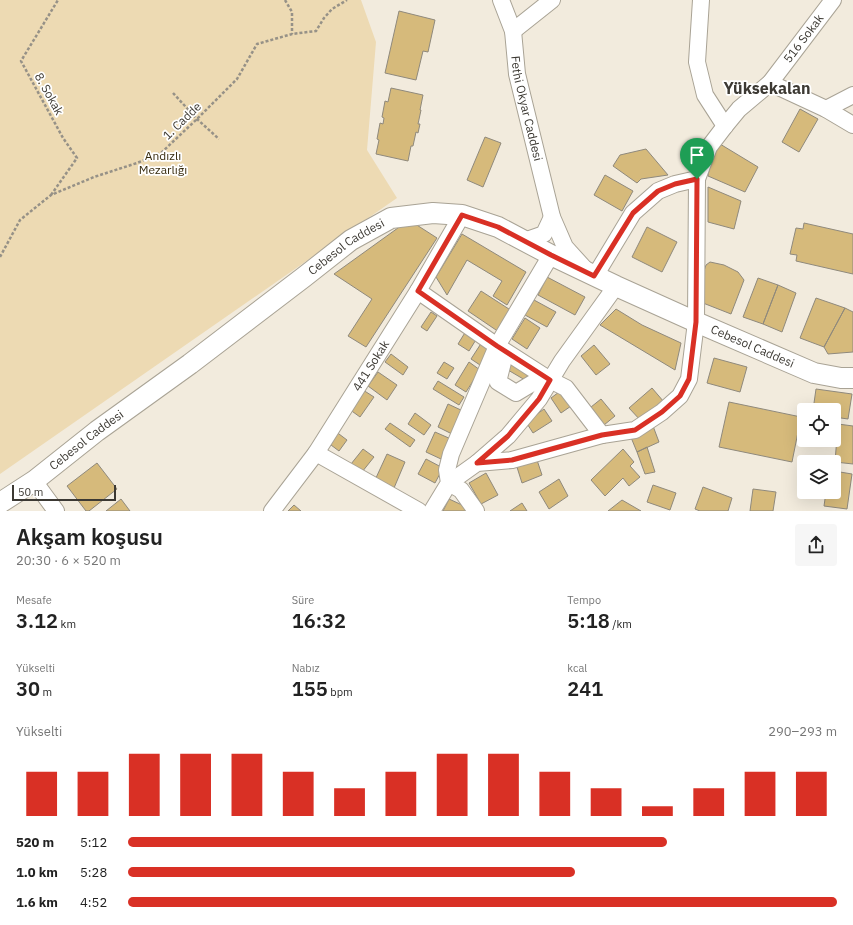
<!DOCTYPE html>
<html lang="tr">
<meta charset="utf-8">
<style>
:root{--surface:#fff;--page:#f6f6f6;--text:#222;--muted:#767676;--accent:#d93025}
body{margin:0;font-family:"IBM Plex Sans",sans-serif;background:var(--page);color:var(--text);height:100vh;display:flex;flex-direction:column;font-size:15px;white-space:nowrap}
*{box-sizing:border-box;margin:0}
p{font-size:13px;color:var(--muted)}
.icon{flex:none;width:22px;height:22px;fill:none;stroke:currentColor;stroke-width:2;stroke-linecap:round;stroke-linejoin:round}
.map{position:relative;height:511px;overflow:hidden}
.side{display:flex;flex-direction:column;background:var(--surface);flex:1}
.side>*{flex:none}
.fabs{position:absolute;left:797px;top:403px;display:grid;gap:8px}
.fabs a{display:grid;place-items:center;width:44px;height:44px;border-radius:4px;background:var(--surface);box-shadow:0 4px 16px #0002;font-size:20px}
.scale{position:absolute;left:12px;bottom:10px;width:104px;box-sizing:border-box;padding-left:4px;border:2px solid #3c3933;border-top:0;font-size:11px;line-height:14px;white-space:nowrap;color:#3c3933;-webkit-text-stroke:3px #fff;paint-order:stroke}
.pin{position:absolute;display:grid;place-items:center;width:34px;height:34px;color:#fff;margin:-41px -17px;border-radius:50% 50% 50% 0;rotate:-45deg;box-shadow:0 0 4px #0007}
.pin .icon{rotate:45deg}
.round{display:grid;place-items:center;flex:none;width:42px;height:42px;border-radius:4px;background:var(--page)}
.overview{display:flex;align-items:center;justify-content:space-between;height:68px;padding:0 16px}
h1{font-size:22px;font-weight:600;line-height:30px}
.stats{display:grid;grid-template-columns:repeat(3,1fr);gap:6px;height:68px;padding:4px 16px}
.stats div{display:grid;align-content:center}
.stats b{font-size:20px;font-weight:600}
.stats small{font-size:11px;font-weight:400}
.stats p{font-size:11px}
.chart{height:112px;padding:8px 16px}
.chart p{display:flex;justify-content:space-between}
.chart svg{width:100%;height:72px;margin-top:4px;stroke:var(--accent);stroke-width:6}
ul{padding:0 16px;list-style:none;font-size:13px}
li{display:grid;grid-template-columns:64px 48px 1fr;align-items:center;height:30px}
li i{height:10px;border-radius:5px;background:var(--accent)}
.map>svg:first-child{display:block}
</style>
<div class="map">
<svg width="853" height="511" viewBox="0 0 853 511">
<rect width="100%" height="100%" fill="#f2ebdd"/>
<path fill="#eddab3" d="M0 0H361L376 42 367 150 397 198 0 474Z"/>
<path fill="#d6ba7b" stroke="#8f897c" d="M399 11 435 20 428 52 423 51 416 80 385 73Z
M391 88 423 95 420 110H421L418 124H420L418 133 416 132 413 146H411L408 161 376 154 379 140 377 139 380 123 383 124 384 118 382 117 385 101 388 102Z
M800 109 818 119 799 152 782 142Z
M485 137 501 143 483 187 467 180Z
M720 144 758 167 745 192 708 176 712 154Z
M646 149 668 175 641 179 637 183 613 166 620 155Z
M605 175 633 191 622 211 594 195Z
M708 187 741 201 734 229 708 222Z
M409 220 437 238 366 347 348 336 372 299 334 274Z
M804 223 853 234V274L796 261 797 255 790 254 796 228 803 229Z
M647 227 677 242 662 272 632 257Z
M462 234 526 272 507 305 493 296 502 281 467 260 447 295 436 277Z
M710 262 724 265 738 272 744 280 731 314 703 303 704 271 706 265Z
M547 277 585 297 575 315 538 295Z
M758 278 778 285 763 324 743 317Z
M778 285 796 293 782 332 763 324Z
M481 291 512 311 499 332 468 311Z
M816 298 845 308 824 347 800 338Z
M534 300 556 312 547 327 525 315Z
M845 308 853 312V352L828 354 824 347Z
M616 309 642 325 681 343 675 370 600 325Z
M431 312 437 316 427 331 421 327Z
M525 318 540 328 527 349 512 339Z
M466 331 477 338 469 351 458 344Z
M482 342 491 348 480 365 471 359Z
M594 345 610 364 596 375 581 356Z
M391 354 408 367 403 375 385 362Z
M714 358 747 367 740 392 707 383Z
M444 362 454 368 447 379 437 373Z
M469 362 480 370 466 392 455 385Z
M511 364 528 374 525 380 508 370Z
M378 372 397 385 387 400 368 386Z
M438 381 464 397 459 405 433 389Z
M652 388 664 402 642 422 629 408Z
M563 389 574 404 561 413 551 398Z
M816 389 852 394 848 419 834 417V410H813Z
M363 390 374 397 360 417 349 409Z
M601 399 615 416 604 425 591 407Z
M729 402 801 417 792 462 719 447Z
M448 404 463 411 452 434 438 427Z
M544 409 552 421 533 433 526 422Z
M415 413 431 425 424 435 408 424Z
M390 423 415 440 410 447 385 429Z
M838 424 853 426V464L835 462Z
M653 426 659 442 637 452 630 435Z
M335 431 347 440 339 451 327 442Z
M435 432 451 439 441 459 426 452Z
M647 447 655 472 645 474 637 452Z
M363 449 374 457 362 472 351 464Z
M623 449 634 462 630 466 640 477 629 486 623 478 605 496 591 480Z
M387 454 405 462 394 488 375 480Z
M536 457 542 475 522 483 516 464Z
M426 459 443 468 435 483 418 474Z
M97 463 117 489 89 511H86L67 486Z
M834 471 852 474 847 509 824 506 826 492H834Z
M486 473 498 495 481 504 469 483Z
M559 479 568 496 549 509 539 492Z
M653 485 676 493 670 510 647 502Z
M703 487 732 498 728 511H700L695 509Z
M753 489 776 492 773 511H750Z
M121 499 130 511H106Z
M449 499 473 510V511H443Z
M622 500 641 511H608Z
M522 503 527 511H510Z
M294 505 301 511H288Z"/>
<g fill="none" stroke-linecap="round" stroke-linejoin="round">
<defs>
<g id="minor">
<path id="s1" d="M501 0 513 31 517 74 552 217 565 247 585 269"/>
<path d="M701 0 697 62 705 95 725 126"/>
<path d="M513 31 552 0"/>
<path d="M770 83 826 109 853 125"/>
<path d="M826 109 853 95"/>
<path d="M524 241 544 234 552 217"/>
<path d="M595 276 633 213 658 191 675 184 697 179"/>
<path d="M418 291 497 346 550 380 566 388 602 435"/>
<path d="M497 346 503 362 498 382 516 393 536 381 550 380"/>
<path d="M316 453 419 511"/>
<path d="M477 463 508 436 539 399 562 361 616 286"/>
<path d="M34 481 56 511"/>
<path id="s2" d="M272 511 316 453 418 291 462 215"/>
<path d="M432 511 449 483 447 470 451 454 497 346 551 255"/>
<path id="s3" d="M476 511 461 490 449 483 477 463 512 460 602 435 635 430 662 412 680 396 689 379 696 322 697 179 709 147 725 126 739 109 770 83 833 0"/>
</g>
<g id="major">
<path id="s4" d="M0 503 34 481 97 431 190 364 304 277 351 240 391 218 433 213 462 215 498 227 551 255 616 286 696 322 814 373 841 378H853"/>
</g>
</defs>
<use href="#minor" stroke="#a9a395" stroke-width="18"/>
<use href="#major" stroke="#a9a395" stroke-width="22"/>
<path stroke="#969187" stroke-width="2.5" stroke-dasharray="3 2" stroke-linecap="butt" d="M285 0 292 12V34
M173 93 197 119 219 139
M51 195 77 158 63 138 21 61 58 0
M0 257 20 220 51 195 94 177 137 163 161 153 197 119 237 79 257 44 292 34 316 31 324 18 332 9 347 0"/>
<use href="#minor" stroke="#fff" stroke-width="16"/>
<use href="#major" stroke="#fff" stroke-width="20"/>
</g>
<g fill="none" stroke-linecap="round" stroke-linejoin="round">
<defs>
<path id="route" d="M697 179 696 322 689 379 680 396 662 412 635 430 602 435 512 460 477 463 508 436 539 399 550 380 497 346 418 291 462 215 498 227 551 255 594 276 633 213 658 191 675 184Z"/>
</defs>
<use href="#route" stroke="#fff" stroke-width="8"/>
<use href="#route" stroke="#d93025" stroke-width="5"/>
</g>
<g text-anchor="middle" stroke-width="3.5" stroke-linejoin="round" paint-order="stroke">
<g font-size="12" fill="#3c3933" stroke="#fff">
<text dy="4" stroke="none"><textPath href="#s3" startOffset="691">516 Sokak</textPath></text>
<text transform="translate(49 94) rotate(61)" y="4">8. Sokak</text>
<text dy="4" stroke="none"><textPath href="#s1" startOffset="112">Fethi Okyar Caddesi</textPath></text>
<text transform="translate(182 121) rotate(-44)" y="4">1. Cadde</text>
<text dy="4" stroke="none"><textPath href="#s4" startOffset="431">Cebesol Caddesi</textPath></text>
<text dy="4" stroke="none"><textPath href="#s4" startOffset="875">Cebesol Caddesi</textPath></text>
<text dy="4" stroke="none"><textPath href="#s2" startOffset="176">441 Sokak</textPath></text>
<text dy="4" stroke="none"><textPath href="#s4" startOffset="107">Cebesol Caddesi</textPath></text>
</g>
<g font-size="12" fill="#372b0e" stroke="#fff">
<text x="163" y="160">Andızlı<tspan x="163" dy="14">Mezarlığı</tspan></text>
</g>
<g font-size="16" font-weight="bold" fill="#3c3933" stroke="#fff">
<text x="767" y="94">Yüksekalan</text>
</g>
</g>
</svg>
<div class="fabs">
<a><svg class="icon" aria-label="locate" viewBox="0 0 24 24"><circle cx="12" cy="12" r="6"/><path d="M12 2v4M12 18v4M2 12h4M18 12h4"/></svg></a>
<a><svg class="icon" aria-label="layers" viewBox="0 0 24 24"><path d="M12 4l9 5-9 5-9-5zM3 14l9 5 9-5"/></svg></a>
</div>
<div class="scale">50 m</div>
<div class="pin" style="left:697px;top:179px;background:#1e9e55"><svg class="icon" aria-label="arrive" viewBox="0 0 24 24"><path d="M6 21V4h12l-3 4 3 4H6"/></svg></div>
</div>
<section class="side">
<div class="overview"><div><h1>Akşam koşusu</h1><p>20:30 · 6 × 520 m</p></div><a class="round"><svg class="icon" aria-label="share" viewBox="0 0 24 24"><path d="M12 15V3M7 8l5-5 5 5M5 13v7h14v-7"/></svg></a></div>
<div class="stats">
<div><p>Mesafe</p><b>3.12<small> km</small></b></div>
<div><p>Süre</p><b>16:32</b></div>
<div><p>Tempo</p><b>5:18<small> /km</small></b></div>
</div>
<div class="stats">
<div><p>Yükselti</p><b>30<small> m</small></b></div>
<div><p>Nabız</p><b>155<small> bpm</small></b></div>
<div><p>kcal</p><b>241</b></div>
</div>
<div class="chart"><p><span>Yükselti</span>290–293 m</p>
<svg viewBox="0 0 160 44" preserveAspectRatio="none"><path d="M5 44V17M15 44V17M25 44V6M35 44V6M45 44V6M55 44V17M65 44V27M75 44V17M85 44V6M95 44V6M105 44V17M115 44V27M125 44V38M135 44V27M145 44V17M155 44V17"/></svg>
</div>
<ul>
<li><b>520 m</b>5:12<i style="width:76%"></i></li>
<li><b>1.0 km</b>5:28<i style="width:63%"></i></li>
<li><b>1.6 km</b>4:52<i style="width:100%"></i></li>
</ul>
</section>
